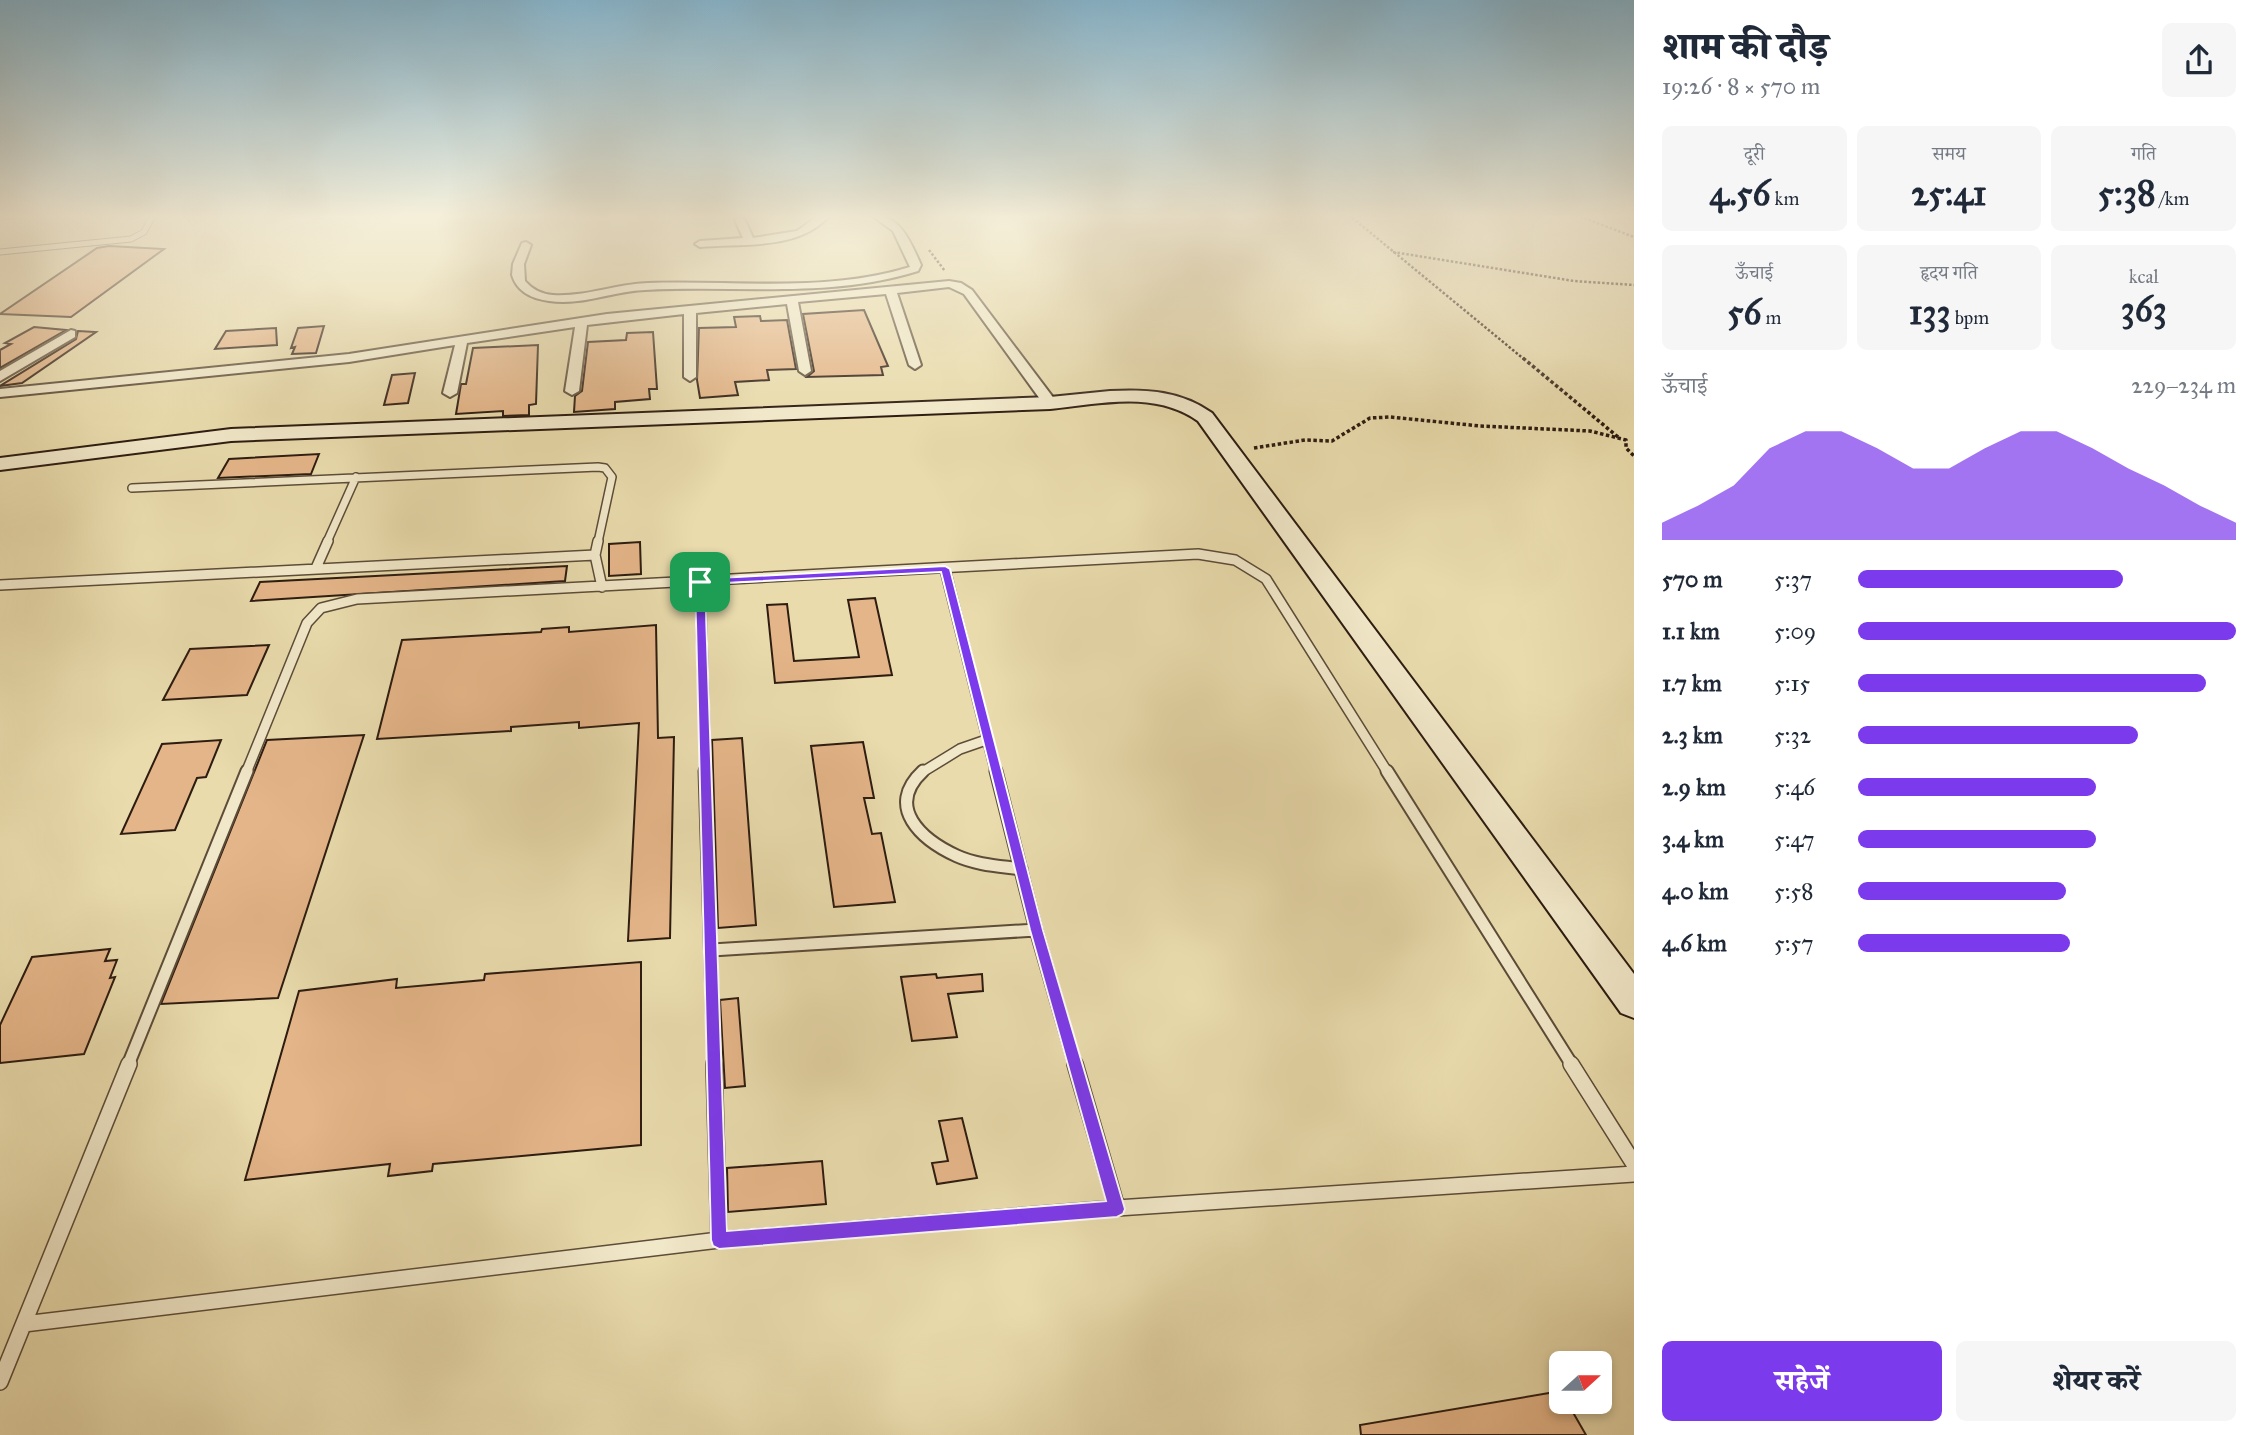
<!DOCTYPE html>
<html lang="hi">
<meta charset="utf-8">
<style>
:root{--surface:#fff;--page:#f6f6f7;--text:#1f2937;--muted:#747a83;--accent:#7c3aed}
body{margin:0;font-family:"IM FELL Great Primer","Noto Serif Devanagari",serif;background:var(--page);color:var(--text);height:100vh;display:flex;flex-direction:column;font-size:26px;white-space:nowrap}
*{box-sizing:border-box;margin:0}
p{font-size:23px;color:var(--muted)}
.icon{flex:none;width:38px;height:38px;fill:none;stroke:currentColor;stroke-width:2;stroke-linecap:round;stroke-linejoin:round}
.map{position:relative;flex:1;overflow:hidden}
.details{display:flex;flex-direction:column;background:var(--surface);width:630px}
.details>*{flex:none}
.needle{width:46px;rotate:69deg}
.controls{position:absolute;left:1549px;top:1351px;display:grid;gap:14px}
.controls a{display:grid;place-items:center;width:63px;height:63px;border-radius:10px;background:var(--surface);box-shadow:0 4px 10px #0003;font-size:35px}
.pin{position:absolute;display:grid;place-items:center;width:60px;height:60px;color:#fff;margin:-30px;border-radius:14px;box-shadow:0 4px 10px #0006}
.round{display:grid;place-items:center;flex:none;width:74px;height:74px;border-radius:10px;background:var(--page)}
.headline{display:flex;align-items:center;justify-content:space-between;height:119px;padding:0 28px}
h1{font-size:38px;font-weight:800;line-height:52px}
.stats{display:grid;grid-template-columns:repeat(3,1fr);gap:10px;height:119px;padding:7px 28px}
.stats div{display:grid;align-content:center;border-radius:10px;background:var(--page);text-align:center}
.stats b{font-size:35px;font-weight:800}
.stats small{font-size:19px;font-weight:400}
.stats p{font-size:19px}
.chart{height:196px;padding:14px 28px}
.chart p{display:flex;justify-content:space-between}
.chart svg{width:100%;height:126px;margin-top:7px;fill:var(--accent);opacity:.7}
.primary-button{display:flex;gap:14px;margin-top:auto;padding:14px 28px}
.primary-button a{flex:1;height:80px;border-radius:10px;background:var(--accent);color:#fff;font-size:28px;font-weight:800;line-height:80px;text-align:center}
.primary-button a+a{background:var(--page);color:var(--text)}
ul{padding:0 28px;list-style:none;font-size:23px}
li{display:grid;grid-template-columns:112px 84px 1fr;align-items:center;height:52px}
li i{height:18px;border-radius:9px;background:var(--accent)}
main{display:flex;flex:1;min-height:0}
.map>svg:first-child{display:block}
</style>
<main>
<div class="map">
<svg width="1634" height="1435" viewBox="0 0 1634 1435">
<rect width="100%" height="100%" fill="#e9dbac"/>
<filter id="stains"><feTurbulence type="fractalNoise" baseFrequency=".00286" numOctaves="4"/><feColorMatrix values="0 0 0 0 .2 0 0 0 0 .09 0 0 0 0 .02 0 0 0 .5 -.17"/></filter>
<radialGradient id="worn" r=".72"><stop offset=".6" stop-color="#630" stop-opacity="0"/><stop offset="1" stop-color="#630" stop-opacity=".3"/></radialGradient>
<path fill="#e4b588" stroke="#2d1c11" stroke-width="2" d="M109 246 164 249 71 317 0 314 97 248Z
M864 310 888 366 881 367 883 375 807 377 814 371 803 314Z
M760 316 761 321 787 320 796 369 767 370 769 380 735 382 738 395 700 398 697 380 699 328 736 327 734 317Z
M324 326 316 353 292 354 295 347 291 348 298 328Z
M34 327 66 330 0 368V350L11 344 5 343Z
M276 328 277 345 215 349 226 331Z
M78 331 96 332 22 383 0 386 76 339Z
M653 332 657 389H649L650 399 615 402V409L574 412 575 396 582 391 588 342 626 340 627 333Z
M538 345 536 404 529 405V415L503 416V411L456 414 461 384H466L473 348Z
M415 373 408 403 384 405 392 375Z
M319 454 311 474 218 478 229 459Z
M640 542 641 574 609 576V544Z
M567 566 565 581 251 601 260 582Z
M875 598 892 675 775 683 767 605 787 604 794 661 859 657 848 600Z
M656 625 658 738 674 737 670 938 628 941 639 723 579 728V722L511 727V731L377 739 402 640 541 632 542 629 569 627V632Z
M269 645 247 695 163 700 190 649Z
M364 735 278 998 161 1004 267 740Z
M742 738 756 925 718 928 712 740Z
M221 740 206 777 197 778 175 830 121 834 162 744Z
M863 742 874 798H864L872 834 881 833 895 902 834 907 811 746Z
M110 949 105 961 117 960 110 978 115 977 84 1054 0 1063V1025L32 957Z
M641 962V1145L433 1164 432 1171 388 1176 390 1164 245 1180 299 991 397 979 396 988 484 980 485 974Z
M936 974 937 978 982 974 983 991 948 994 957 1037 912 1041 901 977Z
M738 998 745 1086 725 1088 720 1000Z
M962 1118 977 1178 937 1184 932 1163 948 1161 939 1121Z
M822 1161 826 1204 728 1212 727 1168Z
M1561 1391V1402H1567L1586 1435H1361L1360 1425Z"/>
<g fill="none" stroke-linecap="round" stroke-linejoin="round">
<defs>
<path id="lane-far4" d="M0 217 21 215
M0 252 131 239 144 232 153 215"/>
<path id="lane-far3" d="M132 488 598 467 605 468 612 477 598 542
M327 542 356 477"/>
<path id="lane-far2" d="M595 555 598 541
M316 568 328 541
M945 569 996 773
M700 582 706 773
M0 585 595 555 602 587
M246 773 307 623 321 608 357 599 1198 554 1235 560 1266 579 1388 773
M921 773 960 749 986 740"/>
<path id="lane-far1" d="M705 771 714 1065
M923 771C884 807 922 840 957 856 977 865 1000 866 1021 869
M996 771 1036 930 1075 1065
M1387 771 1572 1065
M712 950 1036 930
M128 1065 247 771"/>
<path id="lane" d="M714 1064 719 1240
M1075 1064 1117 1208
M1571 1064 1634 1164
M24 1324 719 1240 1117 1208 1634 1174
M0 1382 129 1064"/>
<path id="street" d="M819 215H830C799 251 743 243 700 247L695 244 700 241 743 238 735 220 740 217 745 220 753 238 797 231Z
M871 215C901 215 910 241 921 265L918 271C829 299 736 285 645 290 613 291 582 306 549 301 533 299 517 292 512 275L513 264 522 243 526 242 531 245 524 264 525 281C532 289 541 294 553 295 585 297 616 284 648 283 734 280 826 293 910 267L893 231Z
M949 281 961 283 972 290 1055 400V406H1045L964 294 949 287 897 293 921 365 915 369 909 365 886 294 798 302 811 371 805 375 799 371 787 304 696 313V377L690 381 684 377V314L587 325 579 391 572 395 565 391 575 327 467 343 457 393 450 397 443 393 455 345 349 362 0 397V389L349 354 607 314Z
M71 330 75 331V337L0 381V371Z"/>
<path id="secondary" d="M1110 391C1148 389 1181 391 1212 413L1634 974V1018L1621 1013 1198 421C1154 390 1100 404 1050 409L231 441 0 470V458L231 429 1050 397Z"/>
</defs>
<use href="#lane-far4" stroke="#5c4c38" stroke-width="7"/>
<use href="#lane-far3" stroke="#5c4c38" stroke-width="10"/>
<use href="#lane-far2" stroke="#5c4c38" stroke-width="12"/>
<use href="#lane-far1" stroke="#5c4c38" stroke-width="15"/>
<use href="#lane" stroke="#5c4c38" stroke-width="18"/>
<use href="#street" stroke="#5c4c38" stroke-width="4"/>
<use href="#secondary" stroke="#2d1c11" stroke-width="4"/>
<path stroke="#2d1c11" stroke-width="2.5" stroke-dasharray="2.5 2" stroke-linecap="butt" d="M1349 215 1525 360
M1576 215 1634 237
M929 250 945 271
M1393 252 1574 281 1634 285"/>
<path stroke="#2d1c11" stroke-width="3.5" stroke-dasharray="3.5 2.5" stroke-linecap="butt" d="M1523 358 1618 437
M1254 448 1305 440 1332 441 1370 418 1390 417 1480 426 1590 431 1626 440V448L1634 456"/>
<use href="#lane-far4" stroke="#f1e8c9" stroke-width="5"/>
<use href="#lane-far3" stroke="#f1e8c9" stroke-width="7"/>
<use href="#lane-far2" stroke="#f1e8c9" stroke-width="9"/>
<use href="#lane-far1" stroke="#f1e8c9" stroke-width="11"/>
<use href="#lane" stroke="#f1e8c9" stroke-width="15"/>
<use href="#street" fill="#f1e8c9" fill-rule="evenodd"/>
<use href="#secondary" fill="#f1e8c9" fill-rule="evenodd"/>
</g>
<linearGradient id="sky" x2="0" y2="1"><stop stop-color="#87b7d0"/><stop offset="0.52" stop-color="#f5efda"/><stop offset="1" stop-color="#f5efda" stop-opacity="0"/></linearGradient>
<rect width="1634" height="416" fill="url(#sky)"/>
<path fill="#7c3aed" stroke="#fff" stroke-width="2" fill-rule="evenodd" d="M945 566 950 569 1043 930 1125 1209 1123 1214 1117 1217 719 1249 713 1246 711 1240 695 582 700 579ZM941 572 1030 930 1106 1201 727 1231 705 584Z"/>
<rect width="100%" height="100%" filter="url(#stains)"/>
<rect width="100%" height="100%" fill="url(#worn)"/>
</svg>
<div class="controls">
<a><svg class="needle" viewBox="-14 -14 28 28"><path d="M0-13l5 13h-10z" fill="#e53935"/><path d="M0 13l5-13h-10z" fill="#747a83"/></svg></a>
</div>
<div class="pin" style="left:700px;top:582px;background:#1e9e55"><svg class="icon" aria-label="arrive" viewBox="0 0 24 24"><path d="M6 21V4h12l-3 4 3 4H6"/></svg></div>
</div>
<section class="details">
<div class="headline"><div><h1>शाम की दौड़</h1><p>19:26 · 8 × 570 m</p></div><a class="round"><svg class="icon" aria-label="share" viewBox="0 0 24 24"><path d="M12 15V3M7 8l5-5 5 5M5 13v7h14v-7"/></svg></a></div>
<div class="stats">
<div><p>दूरी</p><b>4.56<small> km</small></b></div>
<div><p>समय</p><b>25:41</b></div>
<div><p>गति</p><b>5:38<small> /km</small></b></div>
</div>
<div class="stats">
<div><p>ऊँचाई</p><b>56<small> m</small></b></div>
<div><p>हृदय गति</p><b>133<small> bpm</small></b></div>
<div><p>kcal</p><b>363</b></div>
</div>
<div class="chart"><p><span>ऊँचाई</span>229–234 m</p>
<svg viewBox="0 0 160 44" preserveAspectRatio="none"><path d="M0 44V38L10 32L20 25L30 12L40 6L50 6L60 12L70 19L80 19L90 12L100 6L110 6L120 12L130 19L140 25L150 32L160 38V44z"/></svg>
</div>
<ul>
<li><b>570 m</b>5:37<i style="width:70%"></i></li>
<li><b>1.1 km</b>5:09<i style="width:100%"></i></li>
<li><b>1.7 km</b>5:15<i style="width:92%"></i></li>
<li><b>2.3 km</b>5:32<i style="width:74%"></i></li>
<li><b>2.9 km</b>5:46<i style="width:63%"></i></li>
<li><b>3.4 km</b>5:47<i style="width:63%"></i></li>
<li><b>4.0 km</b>5:58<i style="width:55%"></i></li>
<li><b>4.6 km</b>5:57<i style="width:56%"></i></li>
</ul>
<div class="primary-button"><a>सहेजें</a><a>शेयर करें</a></div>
</section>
</main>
